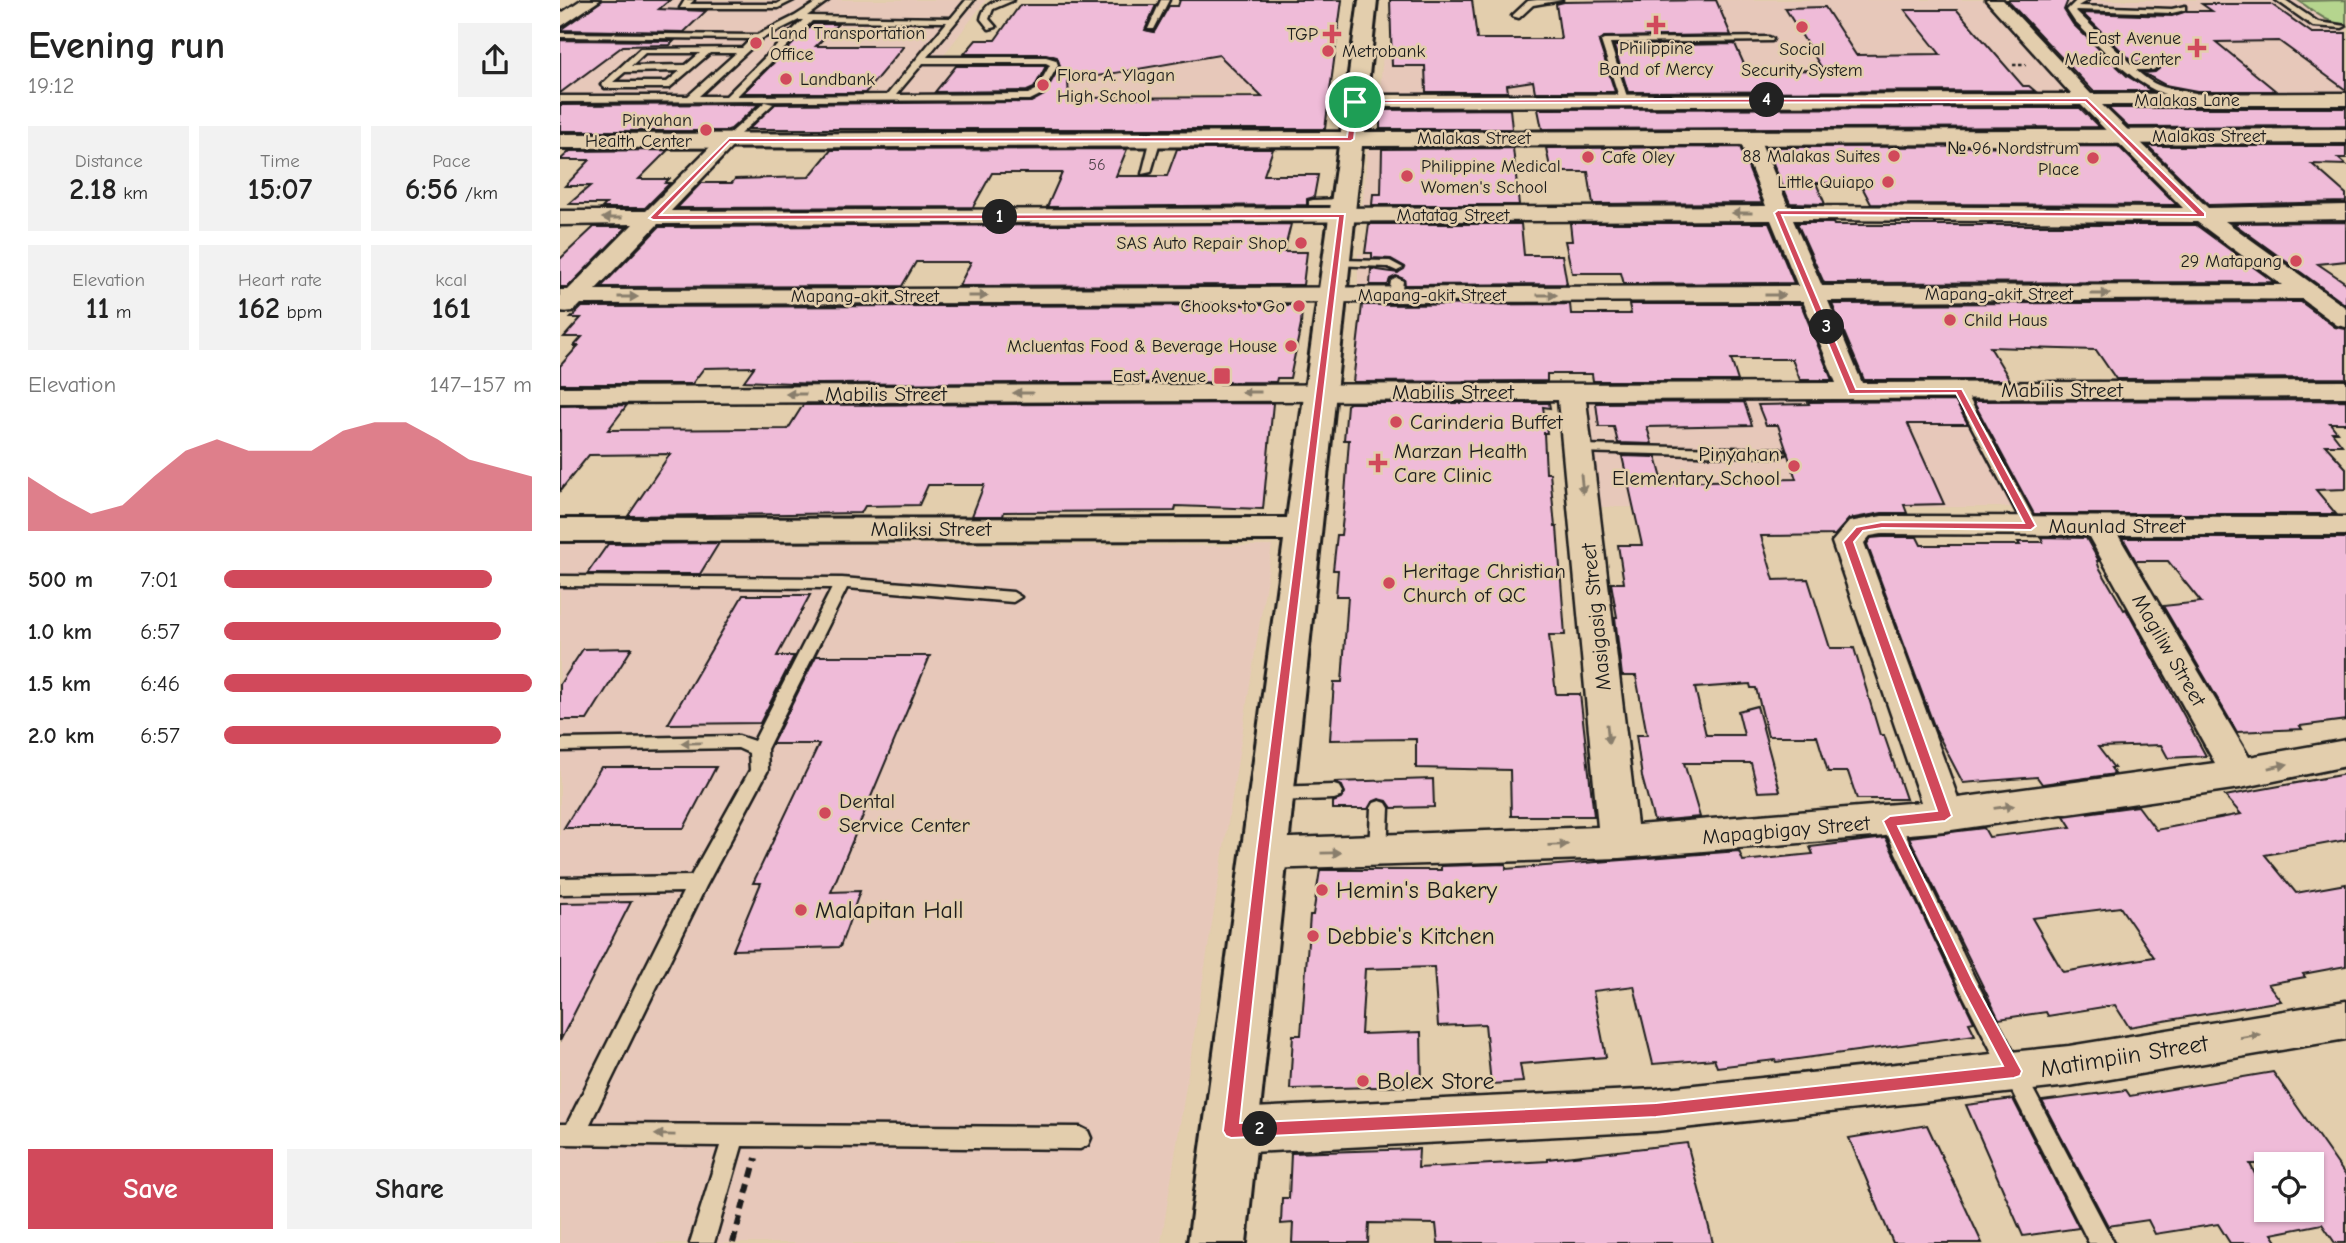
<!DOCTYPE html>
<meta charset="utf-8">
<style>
:root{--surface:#fff;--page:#f2f2f2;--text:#222;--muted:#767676;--accent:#d1495b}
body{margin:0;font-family:"Comic Neue",sans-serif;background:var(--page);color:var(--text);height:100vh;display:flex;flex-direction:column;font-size:26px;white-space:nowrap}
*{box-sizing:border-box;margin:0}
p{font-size:23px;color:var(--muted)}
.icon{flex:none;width:38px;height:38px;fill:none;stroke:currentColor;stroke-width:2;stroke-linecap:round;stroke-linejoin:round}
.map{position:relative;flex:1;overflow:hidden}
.side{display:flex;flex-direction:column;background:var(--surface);width:560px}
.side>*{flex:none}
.fabs{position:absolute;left:1694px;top:1152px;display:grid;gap:14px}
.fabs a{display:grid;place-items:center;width:70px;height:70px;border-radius:0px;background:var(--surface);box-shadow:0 2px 5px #0004;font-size:35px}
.pin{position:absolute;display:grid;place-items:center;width:60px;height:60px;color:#fff;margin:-30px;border:4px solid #fff;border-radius:50%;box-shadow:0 2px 7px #0007}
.km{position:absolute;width:35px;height:35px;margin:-18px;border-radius:50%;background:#222;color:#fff;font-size:19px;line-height:35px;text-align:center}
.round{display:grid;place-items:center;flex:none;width:74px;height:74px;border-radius:0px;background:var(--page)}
.overview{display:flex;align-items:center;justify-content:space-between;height:119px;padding:0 28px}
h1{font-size:38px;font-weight:700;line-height:52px}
.metrics{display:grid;grid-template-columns:repeat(3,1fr);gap:10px;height:119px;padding:7px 28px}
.metrics div{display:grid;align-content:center;border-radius:0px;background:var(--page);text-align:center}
.metrics b{font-size:30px;font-weight:700}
.metrics small{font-size:19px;font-weight:400}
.metrics p{font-size:19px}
.chart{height:196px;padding:14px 28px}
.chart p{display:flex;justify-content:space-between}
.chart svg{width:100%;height:126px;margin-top:7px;fill:var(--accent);opacity:.7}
.button{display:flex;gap:14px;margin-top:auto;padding:14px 28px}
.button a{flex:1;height:80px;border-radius:0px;background:var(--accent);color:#fff;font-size:28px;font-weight:700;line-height:80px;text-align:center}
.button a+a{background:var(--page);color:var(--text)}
ul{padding:0 28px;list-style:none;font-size:23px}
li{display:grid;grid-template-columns:112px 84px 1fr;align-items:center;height:52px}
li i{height:18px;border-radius:9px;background:var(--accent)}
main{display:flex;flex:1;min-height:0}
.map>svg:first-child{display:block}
</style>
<main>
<section class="side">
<div class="overview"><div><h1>Evening run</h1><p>19:12</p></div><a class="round"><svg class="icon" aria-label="share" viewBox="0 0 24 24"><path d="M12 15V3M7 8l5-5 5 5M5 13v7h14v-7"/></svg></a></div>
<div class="metrics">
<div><p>Distance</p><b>2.18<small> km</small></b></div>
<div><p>Time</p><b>15:07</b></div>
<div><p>Pace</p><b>6:56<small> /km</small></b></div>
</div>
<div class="metrics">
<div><p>Elevation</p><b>11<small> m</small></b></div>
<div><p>Heart rate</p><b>162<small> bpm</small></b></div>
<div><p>kcal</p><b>161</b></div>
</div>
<div class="chart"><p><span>Elevation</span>147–157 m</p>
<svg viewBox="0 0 160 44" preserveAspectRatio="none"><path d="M0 44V25L10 32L20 38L30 35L40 25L50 16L60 12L70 16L80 16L90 16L100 9L110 6L120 6L130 12L140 19L150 22L160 25V44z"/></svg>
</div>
<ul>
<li><b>500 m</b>7:01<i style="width:87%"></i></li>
<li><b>1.0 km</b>6:57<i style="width:90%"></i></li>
<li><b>1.5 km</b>6:46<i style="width:100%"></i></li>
<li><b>2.0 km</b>6:57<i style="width:90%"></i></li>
</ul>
<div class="button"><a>Save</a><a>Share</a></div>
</section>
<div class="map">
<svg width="1786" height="1243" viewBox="0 0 1786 1243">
<rect width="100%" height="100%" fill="#e3cead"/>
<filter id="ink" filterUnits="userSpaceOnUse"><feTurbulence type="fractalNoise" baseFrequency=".0143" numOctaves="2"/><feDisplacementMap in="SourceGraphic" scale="14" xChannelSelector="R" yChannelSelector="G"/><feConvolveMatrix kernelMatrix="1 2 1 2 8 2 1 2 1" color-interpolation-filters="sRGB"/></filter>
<g filter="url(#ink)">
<path fill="#e7c8ba" d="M41 0H426L383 56 493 57 504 38 603 37 610 6 748 5 728 94 603 95 590 133H325L351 96 0 95V27Z
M1030 0H1423L1511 96 819 100 823 55 1043 53Z
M1444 0H1786V97L1533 98Z
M808 144H889V209H802Z
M798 254H872V288L798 287Z
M1399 398 1456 507H1038L1024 400Z
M0 543 712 546 601 1243H0Z"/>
<path fill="#b5d58e" stroke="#687855" stroke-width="2" d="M1786 0V24C1767 24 1754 11 1739 1Z"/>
<path fill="#efbbd8" stroke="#1c1c1c" stroke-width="2" fill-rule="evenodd" d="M43 0H110L99 9 146 11 124 32 0 30Z
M620 0H782L765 129H189L215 104 471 102 484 95 500 66 497 57 486 54H404L416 40H435L460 5H596L585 30 594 32 609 6H618ZM659 55 702 97 509 98 508 81Z
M830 0H912L917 39H1001L996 4 1004 2 1156 0 1171 35 1044 37 1039 42 1055 92H975L973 81 947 85 948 92H866L865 66H832Z
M1447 0H1508L1504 10 1513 24 1567 76 1592 91H1533Z
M1642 4H1711L1752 33H1786V90L1719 41 1656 42 1716 91H1637L1605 85 1583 73 1595 72 1600 68 1598 64 1572 61 1522 13 1612 16 1627 11H1652Z
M1265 7 1296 55 1380 54 1345 10H1397L1463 86H1469L1475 91 1068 92 1054 46 1175 44 1187 71 1263 70 1225 8Z
M253 24H278L256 46H344L305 93H183Z
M0 40 114 41 110 45 63 46 0 93Z
M396 66H486L474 88 467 91 375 92Z
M199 104 171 129 165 131H0V105Z
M1520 108 1539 127 982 129 978 109Z
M1548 108H1786V126L1568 127Z
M950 109 952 129H820V110Z
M1558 146 1617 205 1311 204 1300 183H1256L1265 204 1230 203 1206 147Z
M1588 146H1786V158H1778L1786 165 1752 164 1786 194V202L1649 205Z
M1180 147 1202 203 1033 204 1028 172H991L986 148Z
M953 148 959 205H812L813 194H821L822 149Z
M567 149 556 176H607L617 149H713L704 175H758L754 197 747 199V205L487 207 502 173H432L413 207 117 208 141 183H172L175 179 249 177 271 150Z
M108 150 79 179H109L105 183H110L85 208H42L46 204H9L30 186H5L30 160H0L10 151Z
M1786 222V261L1758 264 1786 283V305L1673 223Z
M1010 223H1209L1234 283 1064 284 1061 273H1012L1005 241H1012Z
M1237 223H1273L1274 225H1636L1714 282 1264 283Z
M731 224 724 252H747L743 285 399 286 411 262H356L342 286 41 287 99 227Z
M809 224H961L964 255H1002L1007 284 845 285 844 279 836 276 830 279 828 285H810L811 269 838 273 845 267 831 259 812 258V253H805Z
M34 227H67L8 287H0V259Z
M1741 302 1775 327 1786 329V378L1556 379 1536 350 1430 347 1450 380H1304L1272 304Z
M1010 304 1011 314H1071L1069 304H1241L1272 380H1240L1232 359H1171L1178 381H1033L1032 374H987V381L793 382 802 305Z
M742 305 741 325 730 378H717L716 382 257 384 184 381 194 367 144 368 132 384H0V366L18 346H14L22 337H4L21 318H11L22 307Z
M1786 400V423H1770L1777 432H1772L1782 445H1765L1786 468V489L1756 490 1776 514H1474L1413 401Z
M1395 401 1408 424H1348L1384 504 1344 505 1347 513H1322L1289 519 1275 535 1201 536 1214 580 1248 579 1270 648H1294L1320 735H1324L1346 799H1297L1288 772H1268L1257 736H1208L1196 688H1191L1190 684 1135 688 1146 735H1184L1178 711 1197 706 1220 791 1198 792 1191 763H1124L1140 817 1094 821 1082 777 1076 735H1087L1076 676H1062L1055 617H1057L1051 583H1064L1058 545H1082L1062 456 1096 457 1103 482 1236 479 1218 425H1206L1198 405 1249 404 1248 402Z
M1184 402 1192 425 1087 427 1092 444 1058 443 1054 427H1039L1036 403Z
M713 403 703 509 616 506 615 511 444 512 443 516H412L424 485H368L359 505 305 506 301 513 68 516 110 454 29 455 0 491V406L67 405 48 430 228 429 243 405Z
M790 403H989L990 408 983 407 987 433H984L986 473H990L995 527H997L1005 635H989L996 694H1020L1034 816H951L950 770 856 768V739L770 740 774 682H782L788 596H776L778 570H773L777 535H781L784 508 789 440H784L787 405Z
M1322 537H1357L1361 545H1460L1458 542H1483L1481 537 1526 538 1539 561H1537L1539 567 1564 610 1566 609 1646 756 1608 758 1601 745 1538 747 1554 768H1551L1555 774 1482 784 1477 777 1403 783 1376 731 1307 544 1311 538Z
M1563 538H1786V720L1740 726 1742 729 1677 732 1603 606 1641 602 1608 561H1576Z
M159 543 140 574H27L48 544Z
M183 595H250L217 656H234L200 723 108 724Z
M72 648 27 720H0V684L23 649Z
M256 656H370L271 892 300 891 280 947 173 950 201 883H193L259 744H212Z
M41 767H156L124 828H4Z
M1786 774V840L1705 855 1736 893 1786 884V966L1743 974 1745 977 1708 984 1721 1001 1569 1027 1555 1005 1488 1016 1486 1012 1439 1019 1349 837 1424 828 1429 837 1511 827 1504 816 1578 806 1596 830 1681 814 1665 796ZM1560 907 1594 957 1503 972 1472 918Z
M873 779 874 807 832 808 827 801 819 799 812 802 808 809H773V802L781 799 785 793 782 786 774 782Z
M1326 838 1414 1022 1409 1023 1415 1035 1216 1062 1215 1060 1157 1067 1154 1059 1093 1064 1074 986 1033 991 1046 1057 960 1064 963 1082 931 1084 925 1024 878 1026 874 967 805 969 801 1034 861 1032 862 1086 730 1089 733 1035H741L750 915H753L760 870H881V866L946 864V869L1179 851 1183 861 1253 854 1250 847Z
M71 902 0 1041V903Z
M1713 1072 1786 1176V1243H1775L1762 1224 1712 1234 1718 1243H1670L1658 1224 1595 1234 1588 1220 1548 1226 1482 1101 1566 1090 1570 1096ZM1690 1164H1752V1209H1706V1196Z
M1453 1099 1519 1228 1463 1236 1406 1105Z
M1367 1125 1422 1243H1333L1289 1138Z
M1127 1143 1153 1243H878L876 1224 809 1223 808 1243H732L733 1223 721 1224 722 1198H729L731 1153 859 1149 858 1168 988 1161V1159Z"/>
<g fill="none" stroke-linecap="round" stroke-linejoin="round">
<defs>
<path id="lane" d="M125 0H134L130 4H217L224 0H234L218 8H120Z
M260 0H269L247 16 391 18 406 0H414L367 57H486L496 60 498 65 482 94 470 100 0 102V96H128L176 53H150L109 88H45L41 85 80 49 182 48 191 39 0 37V33L197 35 235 16ZM239 20H243L166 96H139L201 39ZM252 21 387 22 327 95 177 96ZM85 53H140L126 65 71 66ZM363 63H486L490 65 476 90 468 94 336 95ZM120 71 107 82H53L65 72Z
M439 0H454L433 9 429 19 436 27 429 29 421 19C423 8 429 3 439 0Z
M601 0H609L594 29H588Z
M977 0H1002L973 5 959 18 952 16 968 1Z
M1517 0H1528L1518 6 1612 9 1625 6V10L1612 13 1515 10 1571 64 1596 65 1597 67 1593 70H1576C1598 90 1608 88 1636 93V97C1584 103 1550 54 1515 22L1507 10Z
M1716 0H1725L1758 22 1786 26 1782 28 1753 26Z
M1209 37 1213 39 1212 41 1050 43 1068 100 1064 103 1060 100 1041 41 1045 39Z
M205 102 213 104 171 142H165V138Z
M596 135 601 138 591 172 582 174 591 138Z
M753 200 784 199 789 202 784 205H749V201Z
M776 260 830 261 843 268 837 271 828 267 772 265V261Z
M837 278 843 281 841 295 835 298 829 295 831 281Z
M1399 387 1405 391 1478 526 1476 529H1466L1464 526 1393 391Z
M1019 445 1219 449 1226 453 1219 457 1014 452 1012 449 1014 446Z
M0 576 282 578 453 592 461 597 453 602 287 588 207 749 208 770 146 886 30 1124 520 1127 528 1131 531 1138 528 1145 520 1149 182 1146 154 1243H130L160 1146 0 1144V1124H7L123 892 0 894V878L131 876 190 770 189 753 178 748 0 751V739L179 736 194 741 272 588 0 586Z
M774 785 780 787 783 792 780 797 774 799 713 801 707 799 704 794 707 789 713 787Z
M820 801 826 803 829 808 827 852 825 857 818 859 811 857 809 852 811 808 814 803Z
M1330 814 1336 816 1339 821 1415 979 1554 1243H1529L1401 991 1321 821 1324 816Z"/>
<path id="street" d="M21 0H40L0 27V14Z
M1426 0H1443L1531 94 1786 93V105H1542L1648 208 1786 205V219L1665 221 1786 308V327L1777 325 1742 299 1268 301 1302 383 1786 381V397L1026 400 1077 825 1361 802 1272 542 1289 522 1322 516 1786 517V535H1558L1689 757 1786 740V766L1680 788 1385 831 1059 858 703 869 689 865 683 854 689 843 703 839 1038 827 998 400 0 403V387L1276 383 1243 301 21 304C15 311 10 313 0 311V290H8L73 224 0 225V211H86L161 136H175L178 140 175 144 111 211 1206 206 1178 136 1181 132H1195L1198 136 1228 206 1623 208 1521 105 795 107 786 101 795 95 1511 94ZM1211 220 1238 286 35 290 98 224ZM1233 220 1637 222 1722 285 1262 286ZM1322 534 1528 535 1655 763 1398 798 1304 543 1310 536Z
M1786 1001V1039L1509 1086 1096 1131 671 1153 654 1147 647 1131 654 1115 671 1109 1096 1089 1509 1046Z"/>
<path id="secondary" d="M799 0H817L803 132 1786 129V143L802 146 686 1243H628L724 540 0 541V519L727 518 779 146 0 148V134L781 132Z"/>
</defs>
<use href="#lane" stroke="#1c1c1c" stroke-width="5"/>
<use href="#street" stroke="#1c1c1c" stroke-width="5"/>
<use href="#secondary" stroke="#1c1c1c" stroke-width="6"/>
<path stroke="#1c1c1c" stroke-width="2.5" stroke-dasharray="3.5 2.5" stroke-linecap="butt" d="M1453 65H1466"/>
<path stroke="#1c1c1c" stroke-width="6" stroke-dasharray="10 7" stroke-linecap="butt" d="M173 1243 196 1158"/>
<use href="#lane" fill="#e3cead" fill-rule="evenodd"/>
<use href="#street" fill="#e3cead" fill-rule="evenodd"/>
<use href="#secondary" fill="#e3cead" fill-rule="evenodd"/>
</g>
<defs><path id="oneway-solid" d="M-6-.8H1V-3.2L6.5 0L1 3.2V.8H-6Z" transform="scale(1.75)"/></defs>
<g fill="#897e6c">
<use href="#oneway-solid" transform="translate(1182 213) rotate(180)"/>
<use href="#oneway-solid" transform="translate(52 218) rotate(180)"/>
<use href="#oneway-solid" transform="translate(1540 294)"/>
<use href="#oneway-solid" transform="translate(987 295)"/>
<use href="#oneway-solid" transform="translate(1215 295)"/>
<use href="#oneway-solid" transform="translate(418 296)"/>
<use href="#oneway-solid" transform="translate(68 297)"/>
<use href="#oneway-solid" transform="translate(691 392) rotate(180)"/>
<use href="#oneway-solid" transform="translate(463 393) rotate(180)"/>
<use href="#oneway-solid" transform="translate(236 394) rotate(180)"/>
<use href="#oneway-solid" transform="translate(1022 484) rotate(84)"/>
<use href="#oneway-solid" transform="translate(1048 734) rotate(84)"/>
<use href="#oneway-solid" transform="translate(131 743) rotate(179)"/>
<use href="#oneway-solid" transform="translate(1718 766) rotate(-11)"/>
<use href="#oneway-solid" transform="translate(1444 807) rotate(-8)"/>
<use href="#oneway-solid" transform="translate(998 845) rotate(-2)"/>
<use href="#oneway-solid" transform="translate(771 853) rotate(-1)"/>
<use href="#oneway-solid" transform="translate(1690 1036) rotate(-9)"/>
<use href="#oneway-solid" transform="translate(105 1135) rotate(-179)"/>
</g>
</g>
<path fill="#d1495b" stroke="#fff" stroke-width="2" fill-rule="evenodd" d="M1527 98 1645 213V217L1222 215 1296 389H1402L1476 526 1471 530 1322 528 1303 531 1294 542 1392 816 1385 821 1338 826 1413 981 1462 1071 1460 1076 1454 1078 1096 1117 671 1138 666 1136 663 1131 696 854 778 218 93 220 89 218 169 138 787 137 792 102 795 100ZM1525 102 1635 213 1218 210 1214 213 1289 394 1396 393 1464 523 1322 522 1296 527 1283 542 1377 811 1330 816 1323 821 1403 990 1443 1066 1096 1103 680 1123 709 854 785 214 100 215 170 142 791 141 794 139 798 103Z"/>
<g fill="#d1495b" stroke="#e3cead" stroke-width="2.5">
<path d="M1092.5 14.5h7v7h7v7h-7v7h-7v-7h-7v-7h7z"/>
<circle cx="1242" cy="27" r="7"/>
<path d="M768.5 23.5h7v7h7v7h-7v7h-7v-7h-7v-7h7z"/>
<circle cx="196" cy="43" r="7"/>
<path d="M1633.5 37.5h7v7h7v7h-7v7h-7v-7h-7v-7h7z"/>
<circle cx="768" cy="51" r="7"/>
<circle cx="226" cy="79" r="7"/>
<circle cx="483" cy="85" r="7"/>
<circle cx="146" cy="130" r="7"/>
<circle cx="1334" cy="156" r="7"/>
<circle cx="1028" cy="157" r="7"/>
<circle cx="1533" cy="158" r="7"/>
<circle cx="847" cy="176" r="7"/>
<circle cx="1328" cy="182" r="7"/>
<circle cx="741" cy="243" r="7"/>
<circle cx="1736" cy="261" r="7"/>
<circle cx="739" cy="306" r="7"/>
<circle cx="1390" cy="320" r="7"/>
<circle cx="731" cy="346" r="7"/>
<rect x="653" y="367" width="18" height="18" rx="3.5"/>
<circle cx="836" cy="422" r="7"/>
<path d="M814.5 452.5h7v7h7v7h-7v7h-7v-7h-7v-7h7z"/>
<circle cx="1234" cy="466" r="7"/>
<circle cx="829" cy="583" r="7"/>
<circle cx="265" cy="813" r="7"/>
<circle cx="762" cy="890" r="7"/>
<circle cx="241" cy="910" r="7"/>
<circle cx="753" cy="936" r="7"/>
<circle cx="803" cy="1081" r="7"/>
</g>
<g text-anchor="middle" stroke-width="5" stroke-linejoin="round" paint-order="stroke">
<g font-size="16" fill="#51444b">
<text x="537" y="170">56</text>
</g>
<g font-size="18" fill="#1c1c1c" stroke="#e3cead" text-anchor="end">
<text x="210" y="39" text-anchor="start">Land Transportation<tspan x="210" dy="21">Office</tspan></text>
<text x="758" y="40">TGP</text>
<text x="1621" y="44">East Avenue<tspan x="1621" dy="21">Medical Center</tspan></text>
<text x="1096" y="54" text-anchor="middle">Philippine<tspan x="1096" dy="21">Band of Mercy</tspan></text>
<text x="1242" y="55" text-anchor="middle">Social<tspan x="1242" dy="21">Security System</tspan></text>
<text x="782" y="57" text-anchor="start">Metrobank</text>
<text x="497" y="81" text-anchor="start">Flora A. Ylagan<tspan x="497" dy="21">High School</tspan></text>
<text x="240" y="85" text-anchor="start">Landbank</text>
<text x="132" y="126">Pinyahan<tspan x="132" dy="21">Health Center</tspan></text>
<text x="1519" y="154">№ 96 Nordstrum<tspan x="1519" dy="21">Place</tspan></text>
<text x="1320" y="162">88 Malakas Suites</text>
<text x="1042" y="163" text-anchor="start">Cafe Oley</text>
<text x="861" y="172" text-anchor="start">Philippine Medical<tspan x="861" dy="21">Women's School</tspan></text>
<text x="1314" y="188">Little Quiapo</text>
<text x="727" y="249">SAS Auto Repair Shop</text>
<text x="1722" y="267">29 Matapang</text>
<text x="725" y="312">Chooks to Go</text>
<text x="1404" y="326" text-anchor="start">Child Haus</text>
<text x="717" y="352">Mcluentas Food &amp; Beverage House</text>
<text x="646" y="382">East Avenue</text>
</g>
<g font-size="18" fill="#1c1c1c" stroke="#e3cead">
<text x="1627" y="106">Malakas Lane</text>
<text x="1649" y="142">Malakas Street</text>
<text x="914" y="144">Malakas Street</text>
<text x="893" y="221">Matatag Street</text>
<text x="1439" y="300">Mapang-akit Street</text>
<text x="872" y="301">Mapang-akit Street</text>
<text x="305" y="302">Mapang-akit Street</text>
</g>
<g font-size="21" fill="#1c1c1c" stroke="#e3cead">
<text x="1502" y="397">Mabilis Street</text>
<text x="893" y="399">Mabilis Street</text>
<text x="326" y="401">Mabilis Street</text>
<text x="1557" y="533">Maunlad Street</text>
<text x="371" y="536">Maliksi Street</text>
<text transform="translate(1036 617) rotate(-96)" y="7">Masigasig Street</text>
<text transform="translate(1609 650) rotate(60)" y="7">Magiliw Street</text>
<text transform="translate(1226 830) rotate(-5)" y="7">Mapagbigay Street</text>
</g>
<g font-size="21" fill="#1c1c1c" stroke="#e3cead" text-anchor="start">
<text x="850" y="429">Carinderia Buffet</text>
<text x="834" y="458">Marzan Health<tspan x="834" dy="24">Care Clinic</tspan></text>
<text x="1220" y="461" text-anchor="end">Pinyahan<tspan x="1220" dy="24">Elementary School</tspan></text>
<text x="843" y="578">Heritage Christian<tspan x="843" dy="24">Church of QC</tspan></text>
<text x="279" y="808">Dental<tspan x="279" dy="24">Service Center</tspan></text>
</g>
<g font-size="24" fill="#1c1c1c" stroke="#e3cead" text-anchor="start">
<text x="776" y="898">Hemin's Bakery</text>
<text x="255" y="918">Malapitan Hall</text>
<text x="767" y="944">Debbie's Kitchen</text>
<text x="817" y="1089">Bolex Store</text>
</g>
<g font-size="24" fill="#1c1c1c" stroke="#e3cead">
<text transform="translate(1564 1056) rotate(-9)" y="8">Matimpiin Street</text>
</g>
</g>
</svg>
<div class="fabs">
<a><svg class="icon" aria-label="locate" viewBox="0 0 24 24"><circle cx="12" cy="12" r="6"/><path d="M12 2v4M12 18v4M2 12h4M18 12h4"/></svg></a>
</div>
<div class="pin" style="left:795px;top:102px;background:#1e9e55"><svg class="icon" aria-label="arrive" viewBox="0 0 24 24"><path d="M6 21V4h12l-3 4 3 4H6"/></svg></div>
<b class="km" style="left:440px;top:217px">1</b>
<b class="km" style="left:700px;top:1129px">2</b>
<b class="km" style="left:1267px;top:327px">3</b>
<b class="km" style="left:1207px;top:100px">4</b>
</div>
</main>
